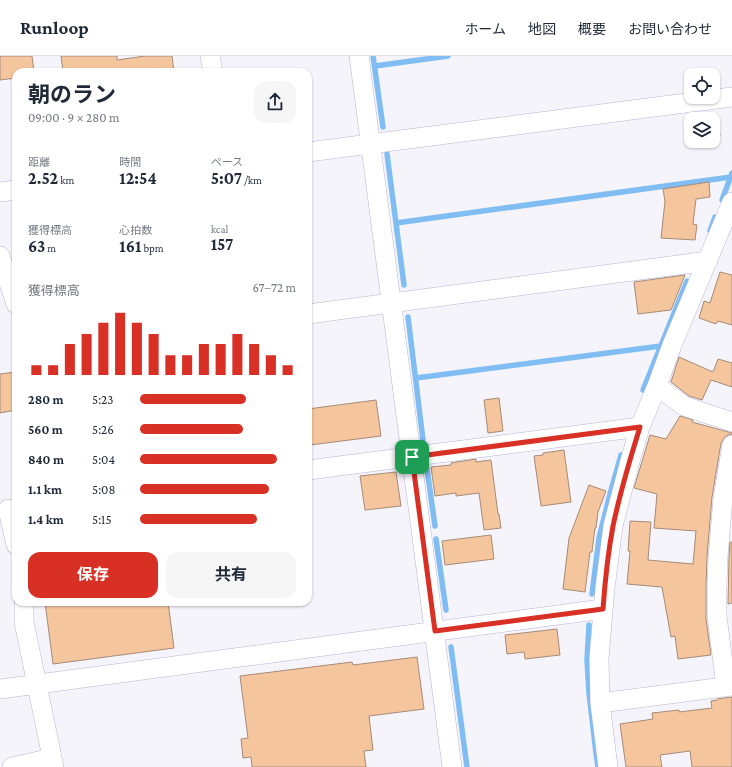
<!DOCTYPE html>
<html lang="ja">
<meta charset="utf-8">
<style>
:root{--surface:#fff;--page:#f6f6f7;--text:#1f2937;--muted:#747a83;--line:#e0e1e3;--accent:#d93025}
body{margin:0;font-family:"Crimson Pro","Noto Sans JP",serif;background:var(--page);color:var(--text);height:100vh;display:flex;flex-direction:column;font-size:15px;white-space:nowrap}
*{box-sizing:border-box;margin:0}
p{font-size:13px;color:var(--muted)}
.icon{flex:none;width:22px;height:22px;fill:none;stroke:currentColor;stroke-width:2;stroke-linecap:round;stroke-linejoin:round}
.map{position:relative;flex:1;overflow:hidden}
.drawer{position:absolute;left:12px;top:12px;width:300px;height:538px;display:flex;flex-direction:column;background:var(--surface);border-radius:12px;box-shadow:0 1px 3px #0004}
.drawer>*{flex:none}
.buttons{position:absolute;left:684px;top:12px;display:grid;gap:8px}
.buttons a{display:grid;place-items:center;width:36px;height:36px;border-radius:8px;background:var(--surface);box-shadow:0 1px 3px #0004;font-size:20px}
.pin{position:absolute;display:grid;place-items:center;width:34px;height:34px;color:#fff;margin:-17px;border-radius:8px;box-shadow:0 2px 6px #0006}
.round{display:grid;place-items:center;flex:none;width:42px;height:42px;border-radius:12px;background:var(--page)}
.overview{display:flex;align-items:center;justify-content:space-between;height:68px;padding:0 16px}
h1{font-size:22px;font-weight:700;line-height:30px}
.figures{display:grid;grid-template-columns:repeat(3,1fr);gap:6px;height:68px;padding:4px 16px}
.figures div{display:grid;align-content:center}
.figures b{font-size:17px;font-weight:700}
.figures small{font-size:11px;font-weight:400}
.figures p{font-size:11px}
.chart{height:112px;padding:8px 16px}
.chart p{display:flex;justify-content:space-between}
.chart svg{width:100%;height:72px;margin-top:4px;stroke:var(--accent);stroke-width:6}
.cta{display:flex;gap:8px;margin-top:auto;padding:8px 16px}
.cta a{flex:1;height:46px;border-radius:12px;background:var(--accent);color:#fff;font-size:16px;font-weight:700;line-height:46px;text-align:center}
.cta a+a{background:var(--page);color:var(--text)}
ul{padding:0 16px;list-style:none;font-size:13px}
li{display:grid;grid-template-columns:64px 48px 1fr;align-items:center;height:30px}
li i{height:10px;border-radius:5px;background:var(--accent)}
header{display:flex;align-items:center;gap:24px;box-sizing:border-box;height:56px;padding:0 20px;background:var(--surface);border-bottom:1px solid var(--line)}
header strong{font-size:19px}
nav{display:flex;gap:22px;margin-inline-start:auto;font-size:14px}
.map>svg:first-child{display:block}
</style>
<header>
<strong>Runloop</strong>
<nav><a>ホーム</a><a>地図</a><a>概要</a><a>お問い合わせ</a></nav>
</header>
<div class="map">
<svg width="732" height="711" viewBox="0 0 732 711">
<rect width="100%" height="100%" fill="#f5f4fb"/>
<g fill="none" stroke-linecap="round" stroke-linejoin="round">
<path stroke="#7fbdf3" stroke-width="5.5" d="M373 0 383 71
M375 10 448 0
M387 98 404 229
M722 144 732 117
M396 167 731 121
M710 175 715 161
M408 261 423 384
M416 322 661 290
M643 334 687 225
M427 413 435 470
M436 483 446 554
M592 538 599 482 610 438 621 399
M589 569 587 604 589 637 596 697 598 711
M451 591 467 711"/>
</g>
<path fill="#f5c59e" stroke="#a68b76" d="M0 0H32L34 16H16V22L0 24Z
M61 0H117V4L145 0H172L174 16H63Z
M717 58 720 80 713 81V63H691V84H689L685 62Z
M709 126 710 141 696 143 693 168 697 169 695 184 661 182 665 145 663 133Z
M720 216 732 219V269L718 265 716 268 699 262 704 245 710 247Z
M685 219 671 254 638 258 634 226Z
M679 301 713 316 718 303 732 307V331L711 324 702 344 689 340 671 326Z
M16 316V354L0 357V318Z
M499 342 503 375 488 377 484 344Z
M376 344 381 380 310 389 308 374V353Z
M680 360 693 364 692 366 732 377V378L728 379 724 382 721 387 712 441 707 500 706 528V563L711 599 678 603 675 580 671 581 662 531 627 528 630 495H628L630 465 651 466 648 504 693 508 696 475 654 472 657 438 634 432 650 379 666 383Z
M564 394 571 446 541 450 534 400 543 399V397Z
M476 403V406L491 404 498 458H499L501 472 484 474 479 437 456 440V437L435 440 431 411 451 409V407Z
M396 416 401 450 365 454 360 420Z
M589 429 606 435 598 456 596 472H595L592 496H590L585 536 563 533 569 482Z
M491 479 494 503 445 509 442 485Z
M730 486H732V547L728 548 729 502Z
M45 546H168L174 592 53 608Z
M557 573 560 599 525 603 524 596 507 598 505 579Z
M417 601 424 653 369 660 373 694 364 695 366 711H252L251 701 243 702 241 683 248 682 240 620 352 606 353 609Z
M732 641V711H692L690 695 660 699 662 711H626L620 668 653 663 652 657 679 654V656L712 652 711 645 717 644V643Z"/>
<g fill="none" stroke-linecap="round" stroke-linejoin="round">
<defs>
<path id="street" d="M210 0 213 16
M359 0 452 711
M308 96 732 41
M0 136 16 134
M0 200 16 248
M308 258 708 205
M657 330 684 350 732 366
M308 414 640 371
M8 453 16 489
M24 546V566L54 711
M726 631 717 560V528L718 501 723 442 732 389
M0 633 603 553
M600 647 732 630
M12 711 52 702
M608 711 600 647 599 602 605 532 613 470 630 405 640 371 657 330 672 289 732 146"/>
</defs>
<use href="#street" stroke="#bab4d3" stroke-width="20"/>
<use href="#street" stroke="#fff" stroke-width="19"/>
</g>
<g fill="none" stroke-linecap="round" stroke-linejoin="round">
<defs>
<path id="route" d="M640 371C630 403 620 437 613 470 608 497 605 525 603 553L435 575 412 401Z"/>
</defs>
<use href="#route" stroke="#fff" stroke-width="8"/>
<use href="#route" stroke="#d93025" stroke-width="5"/>
</g>
</svg>
<div class="buttons">
<a><svg class="icon" aria-label="locate" viewBox="0 0 24 24"><circle cx="12" cy="12" r="6"/><path d="M12 2v4M12 18v4M2 12h4M18 12h4"/></svg></a>
<a><svg class="icon" aria-label="layers" viewBox="0 0 24 24"><path d="M12 4l9 5-9 5-9-5zM3 14l9 5 9-5"/></svg></a>
</div>
<div class="pin" style="left:412px;top:401px;background:#1e9e55"><svg class="icon" aria-label="arrive" viewBox="0 0 24 24"><path d="M6 21V4h12l-3 4 3 4H6"/></svg></div>
<section class="drawer">
<div class="overview"><div><h1>朝のラン</h1><p>09:00 · 9 × 280 m</p></div><a class="round"><svg class="icon" aria-label="share" viewBox="0 0 24 24"><path d="M12 15V3M7 8l5-5 5 5M5 13v7h14v-7"/></svg></a></div>
<div class="figures">
<div><p>距離</p><b>2.52<small> km</small></b></div>
<div><p>時間</p><b>12:54</b></div>
<div><p>ペース</p><b>5:07<small> /km</small></b></div>
</div>
<div class="figures">
<div><p>獲得標高</p><b>63<small> m</small></b></div>
<div><p>心拍数</p><b>161<small> bpm</small></b></div>
<div><p>kcal</p><b>157</b></div>
</div>
<div class="chart"><p><span>獲得標高</span>67–72 m</p>
<svg viewBox="0 0 160 44" preserveAspectRatio="none"><path d="M5 44V38M15 44V38M25 44V25M35 44V19M45 44V12M55 44V6M65 44V12M75 44V19M85 44V32M95 44V32M105 44V25M115 44V25M125 44V19M135 44V25M145 44V32M155 44V38"/></svg>
</div>
<ul>
<li><b>280 m</b>5:23<i style="width:68%"></i></li>
<li><b>560 m</b>5:26<i style="width:66%"></i></li>
<li><b>840 m</b>5:04<i style="width:88%"></i></li>
<li><b>1.1 km</b>5:08<i style="width:83%"></i></li>
<li><b>1.4 km</b>5:15<i style="width:75%"></i></li>
</ul>
<div class="cta"><a>保存</a><a>共有</a></div>
</section>
</div>
